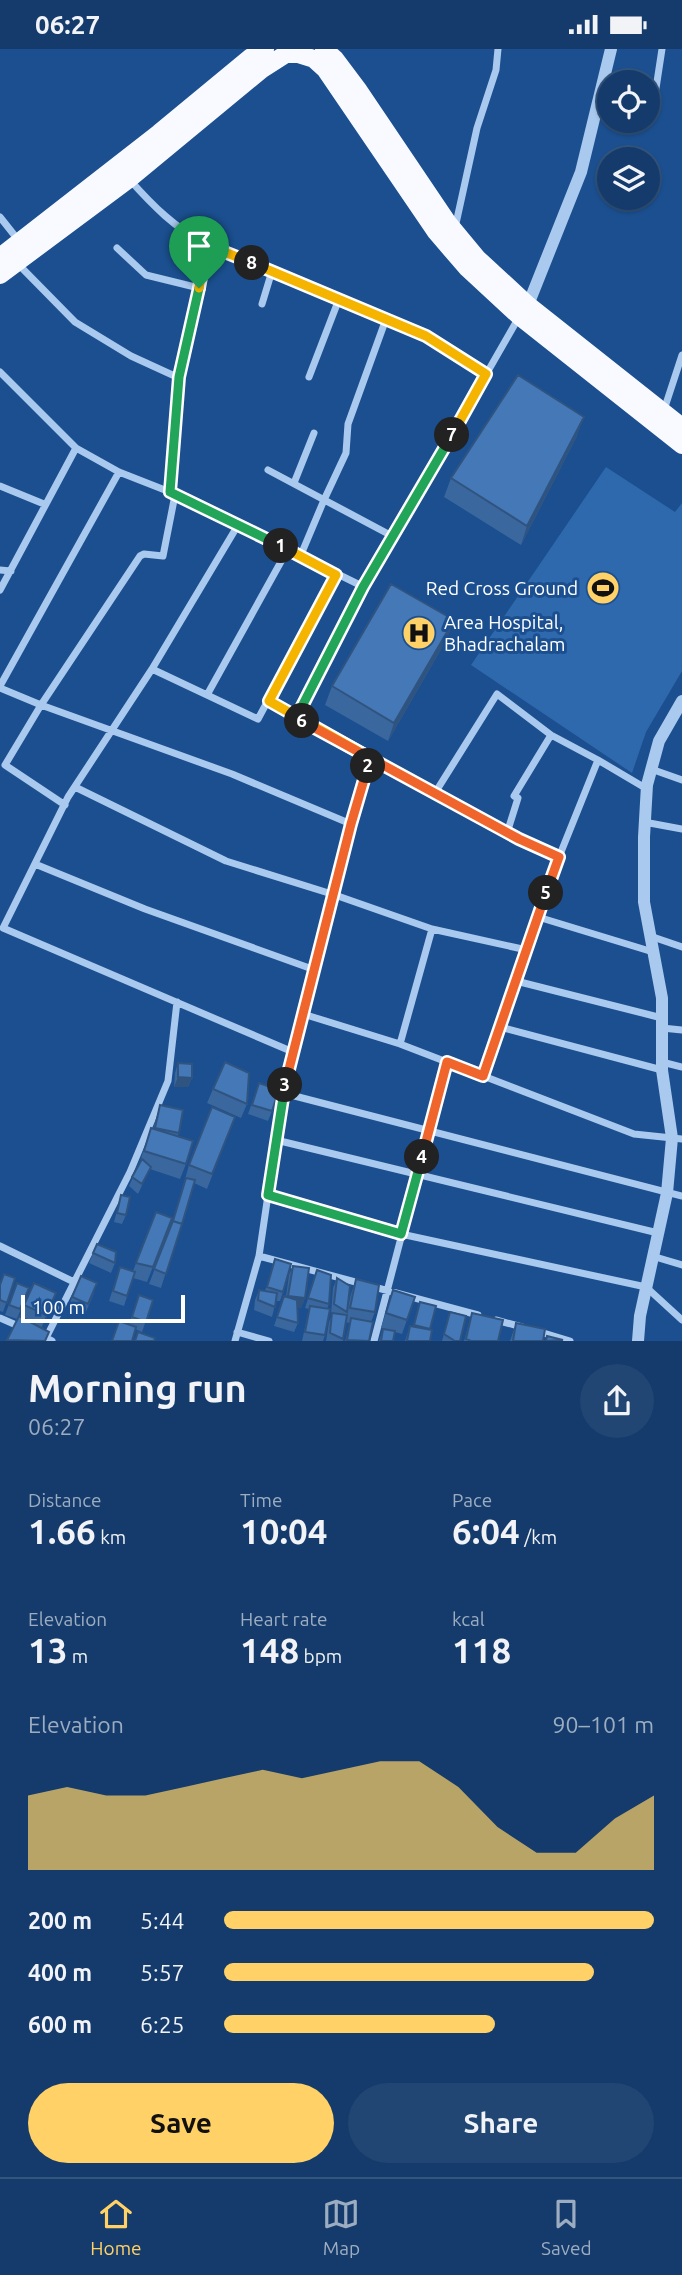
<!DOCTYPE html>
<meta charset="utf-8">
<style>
:root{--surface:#143b6b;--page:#214673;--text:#f1f3f6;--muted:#9dadc1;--line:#33557e;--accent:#ffd166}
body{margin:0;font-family:Ubuntu,sans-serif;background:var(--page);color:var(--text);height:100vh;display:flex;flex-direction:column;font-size:26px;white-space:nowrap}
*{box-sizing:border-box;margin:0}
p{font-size:23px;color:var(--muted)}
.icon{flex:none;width:38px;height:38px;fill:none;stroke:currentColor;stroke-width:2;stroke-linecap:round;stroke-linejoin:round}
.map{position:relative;height:1292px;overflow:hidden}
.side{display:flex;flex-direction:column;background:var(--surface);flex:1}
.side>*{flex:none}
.fabs{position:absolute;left:597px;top:21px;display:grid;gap:14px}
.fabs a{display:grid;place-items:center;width:63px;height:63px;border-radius:50%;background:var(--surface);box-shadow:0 2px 5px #0004,0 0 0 2px var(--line);font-size:35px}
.scale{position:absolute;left:21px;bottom:18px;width:164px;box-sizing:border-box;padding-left:7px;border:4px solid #fff;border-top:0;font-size:19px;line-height:24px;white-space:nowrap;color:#fff;-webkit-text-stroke:5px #1b4f8f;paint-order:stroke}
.pin{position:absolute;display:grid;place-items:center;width:60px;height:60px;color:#fff;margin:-72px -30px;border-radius:50% 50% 50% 0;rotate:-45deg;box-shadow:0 0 7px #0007}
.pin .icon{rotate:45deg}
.km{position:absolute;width:35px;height:35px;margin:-18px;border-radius:50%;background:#222;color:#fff;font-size:19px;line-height:35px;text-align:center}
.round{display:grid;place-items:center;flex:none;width:74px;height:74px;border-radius:37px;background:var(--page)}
.headline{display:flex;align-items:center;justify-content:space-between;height:119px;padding:0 28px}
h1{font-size:38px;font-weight:600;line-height:52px}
.metrics{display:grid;grid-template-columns:repeat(3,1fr);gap:10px;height:119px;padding:7px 28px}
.metrics div{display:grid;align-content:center}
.metrics b{font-size:35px;font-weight:600}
.metrics small{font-size:19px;font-weight:400}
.metrics p{font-size:19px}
.chart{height:196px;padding:14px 28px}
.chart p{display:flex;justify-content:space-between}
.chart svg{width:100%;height:126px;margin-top:7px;fill:var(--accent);opacity:.7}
.cta{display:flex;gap:14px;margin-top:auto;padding:14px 28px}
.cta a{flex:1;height:80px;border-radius:42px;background:var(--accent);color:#111;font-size:28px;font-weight:600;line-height:80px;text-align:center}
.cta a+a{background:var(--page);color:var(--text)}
ul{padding:0 28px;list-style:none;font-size:23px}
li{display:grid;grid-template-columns:112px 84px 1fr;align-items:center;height:52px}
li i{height:18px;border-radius:9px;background:var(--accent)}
.status{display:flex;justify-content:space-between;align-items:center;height:49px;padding:0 35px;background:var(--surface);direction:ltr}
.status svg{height:19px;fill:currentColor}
.menu{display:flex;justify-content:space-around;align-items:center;height:98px;border-top:2px solid var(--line);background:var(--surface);font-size:19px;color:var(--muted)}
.menu a{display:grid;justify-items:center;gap:4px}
.menu .current{color:var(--accent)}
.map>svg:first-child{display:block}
</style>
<div class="status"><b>06:27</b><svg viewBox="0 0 49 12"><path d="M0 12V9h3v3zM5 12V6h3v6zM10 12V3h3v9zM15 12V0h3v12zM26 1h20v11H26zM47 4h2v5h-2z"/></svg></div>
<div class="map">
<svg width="682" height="1292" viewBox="0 0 682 1292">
<rect width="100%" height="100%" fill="#1b4f8f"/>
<path fill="#2e69ad" d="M606 418 675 463 682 454V622L646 683 632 724 471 616Z"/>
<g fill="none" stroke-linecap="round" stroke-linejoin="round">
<path stroke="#a9c9ee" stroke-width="7" d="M653 59 662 0
M129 130C153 157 175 179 207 196L426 287 486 325
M0 168 19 192
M455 179 477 79 496 21 498 0
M117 199 146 226 199 239
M17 214 75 273 131 307 179 329
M262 255 272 222
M519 268 364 538 296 669 519 790 559 808 598 711 647 740
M0 323 76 399 119 423 170 443 238 476
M309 328 339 250
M664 361 682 306
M268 421 394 488
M294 434 314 384
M0 437 44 455
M170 443 179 329 207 196
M300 508 324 451 346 404 348 375 386 270
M0 521 11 522
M364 538 238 476 152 620 68 748 3 879 293 1003 351 775 371 709
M0 541 76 399
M152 620 258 670 336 525
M0 637 119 423
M0 639 41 656 232 725 351 775
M207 646 288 500
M269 652 296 669
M651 720 682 731
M75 738 226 812 335 846 432 880 400 995
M435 744 497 645 551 686 598 711
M65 756 5 716 41 656 140 507 144 505 163 507 175 446
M644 773 682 780
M507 784 518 749 514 747 551 686
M35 815 145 860 315 921
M538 868 653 903
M432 880 527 901
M650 887 682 898
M516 932 662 969
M303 965 400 995 634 1085 682 1090
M500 978 662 1021
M662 979 682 981
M293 1003 283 1044 682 1147
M662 1013 682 1018
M483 1027 559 808
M283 1044 259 1207 478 1266
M276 1091 658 1184
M268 1146 401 1185 646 1238 682 1271
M0 1197 74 1233
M652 1207 682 1216
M0 1269 23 1279
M496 1271 522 1278
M537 1282 570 1292
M237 1283 269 1292
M52 1292 46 1289 130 1123 168 1032 177 953
M235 1292 259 1207
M374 1292 447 1013"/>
<path stroke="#a9c9ee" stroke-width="12" d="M524 262 528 256 581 123 611 0
M638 1292 640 1267 667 1144 672 1089 662 1021V949L644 853V788L647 736 659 692 682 652"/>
<path stroke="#f8faff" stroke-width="18" d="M324 0 335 10 359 42 448 174 477 209 528 256 682 378
M0 208 159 84 251 8 265 0
M0 226 129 130 261 21 286 5H298L314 10 325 20 436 183 467 219 519 267 682 396"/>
</g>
<path fill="#3a679d" d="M577 387 521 496 444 448 451 429Z
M447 590 388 692 325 656 332 637Z
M178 1014 192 1029 188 1038H174L175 1024Z
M259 1034 272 1062 268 1072 248 1065Z
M213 1040 247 1055 241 1069 207 1054Z
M160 1056 179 1084 177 1088 186 1115 180 1130 150 1120 138 1145 129 1137 139 1115 151 1079 153 1080Z
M235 1068 207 1140 194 1134 161 1239 149 1235 173 1172 189 1116Z
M121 1146 126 1166 122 1175 114 1173Z
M156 1163 172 1169 147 1233 133 1229 124 1257 109 1252 120 1218 133 1222Z
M97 1195 115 1214 111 1224 89 1214Z
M275 1210 283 1243 280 1252H276L272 1268 254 1261 255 1251 259 1241 265 1242Z
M293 1217 305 1249 301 1259 298 1258V1274L294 1283 274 1277 284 1247H286L289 1226Z
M15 1229 3 1263 0 1262V1235Z
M337 1229 347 1263 346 1265 351 1245 356 1230 375 1263 371 1273 369 1292H345L350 1274 345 1273 343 1292H326L329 1273 332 1266 331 1265 333 1239Z
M314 1231 329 1255 327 1260 325 1286 323 1292H302L309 1260 305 1259Z
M17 1234 29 1239 17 1270 5 1266Z
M393 1241 407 1271 402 1285 395 1283 393 1292H379L383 1280H387L381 1279Z
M94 1244 85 1265 69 1258 72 1248Z
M139 1246 153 1251 142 1283 135 1280 129 1276Z
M420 1253 430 1281V1292H405L410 1277H413Z
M24 1256 51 1259 41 1279 46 1292H6L20 1268Z
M450 1263 460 1292H442Z
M472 1264 498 1292H464Z
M516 1274 543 1292H510Z"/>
<path fill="#305480" d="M584 368 577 387 521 496 527 477Z
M454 571 447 590 388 692 394 674Z
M178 1028 192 1029 188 1038H174Z
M56 1244 51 1259 41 1281 46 1266Z
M288 1247 305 1249 301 1259 285 1256Z"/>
<path fill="#4478b7" stroke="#305480" stroke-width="2" d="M518 326 584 368 527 477 451 429Z
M391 535 454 571 394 674 332 637Z
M225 1013 249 1024 247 1055 213 1040Z
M178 1014 192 1015V1029L178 1028Z
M259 1034 279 1041 272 1062 252 1056Z
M160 1056 183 1061 179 1084 155 1079Z
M212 1058 235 1068 212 1125 189 1116Z
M151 1079 193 1092 186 1115 144 1102Z
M142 1110 151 1118 142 1135 132 1128Z
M186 1129 195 1131 182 1175 173 1172Z
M121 1146 130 1148 126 1166 117 1164Z
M156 1163 172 1169 153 1218 136 1214Z
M173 1172 182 1175 166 1225 154 1220Z
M97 1195 116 1203 115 1214 93 1204Z
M275 1210 291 1215 283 1243 267 1238Z
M293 1217 309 1219 305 1249 288 1247Z
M120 1218 135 1223 127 1247 113 1242Z
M317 1221 331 1226 329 1255 308 1249Z
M4 1225 15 1229 7 1254 0 1251V1236Z
M81 1227 97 1234 88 1255 72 1248Z
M337 1229 350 1237 347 1263 334 1255Z
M356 1230 379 1236 375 1263 350 1259Z
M17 1234 29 1239 20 1260 9 1256Z
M34 1234 56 1244 46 1266 24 1256Z
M259 1241 277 1244 275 1258 258 1251Z
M393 1241 415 1248 407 1271 386 1264Z
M139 1246 153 1251 146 1273 132 1268Z
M284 1247 297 1251 298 1274 277 1268Z
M420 1253 436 1257 430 1280 414 1276Z
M310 1257 330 1260 325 1286 305 1283Z
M450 1263 466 1267 460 1292H455L444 1285Z
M332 1264 347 1266 343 1290 330 1284Z
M472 1264 503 1271 498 1292H471L466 1290Z
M19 1267 49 1283 45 1292 7 1291Z
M351 1269 373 1273 369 1292 347 1291Z
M119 1272 136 1278 132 1292H112Z
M516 1274 545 1280 543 1292H513Z
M410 1277 432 1281 430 1292H407Z
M383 1280 395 1282 393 1292H381Z
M138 1283 155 1289 154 1292H135Z
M547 1287 563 1291 546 1292Z"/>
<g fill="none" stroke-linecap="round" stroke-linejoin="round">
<defs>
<path id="split-1" d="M199 239 179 328 170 443 281 497"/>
<path id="split-2" d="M281 497 336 526 269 652 370 709 368 717"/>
<path id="split-3" d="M285 1036 351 775 368 717"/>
<path id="split-4" d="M285 1036 268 1146 401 1185 422 1108"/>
<path id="split-5" d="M422 1108 447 1013 483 1027 546 844"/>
<path id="split-6" d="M302 672 519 790 559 808 546 844"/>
<path id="split-7" d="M302 672 296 669 363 538 452 386"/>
<path id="split-8" d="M252 214 426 287 486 325 452 386"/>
<path id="split-9" d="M199 239 207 196 252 214"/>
</defs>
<use href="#split-1" stroke="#fff" stroke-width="14"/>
<use href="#split-2" stroke="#fff" stroke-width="14"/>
<use href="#split-3" stroke="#fff" stroke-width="14"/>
<use href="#split-4" stroke="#fff" stroke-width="14"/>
<use href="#split-5" stroke="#fff" stroke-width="14"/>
<use href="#split-6" stroke="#fff" stroke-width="14"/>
<use href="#split-7" stroke="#fff" stroke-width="14"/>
<use href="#split-8" stroke="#fff" stroke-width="14"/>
<use href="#split-9" stroke="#fff" stroke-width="14"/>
<use href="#split-1" stroke="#22a559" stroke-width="9"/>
<use href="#split-2" stroke="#f5b400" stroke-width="9"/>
<use href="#split-3" stroke="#f0652b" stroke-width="9"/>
<use href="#split-4" stroke="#22a559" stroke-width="9"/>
<use href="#split-5" stroke="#f0652b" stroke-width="9"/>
<use href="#split-6" stroke="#f0652b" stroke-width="9"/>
<use href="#split-7" stroke="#22a559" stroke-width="9"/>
<use href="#split-8" stroke="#f5b400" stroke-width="9"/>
<use href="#split-9" stroke="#f5b400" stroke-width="9"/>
</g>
<defs>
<symbol id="stadium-disc" viewBox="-11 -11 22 22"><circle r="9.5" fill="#ffd166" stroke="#1b4f8f"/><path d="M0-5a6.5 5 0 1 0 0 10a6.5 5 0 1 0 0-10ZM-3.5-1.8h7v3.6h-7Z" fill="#111"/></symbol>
<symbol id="hospital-disc" viewBox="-11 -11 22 22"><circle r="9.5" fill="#ffd166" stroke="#1b4f8f"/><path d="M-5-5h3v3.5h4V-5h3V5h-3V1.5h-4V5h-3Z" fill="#111"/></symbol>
</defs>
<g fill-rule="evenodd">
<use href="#stadium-disc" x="584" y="520" width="38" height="38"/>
<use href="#hospital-disc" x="400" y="565" width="38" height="38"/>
</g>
<g text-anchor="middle" stroke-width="6" stroke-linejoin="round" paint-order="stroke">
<g font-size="19" fill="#fff" stroke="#1b4f8f" text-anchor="end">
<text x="578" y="546">Red Cross Ground</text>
<text x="444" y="580" text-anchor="start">Area Hospital,<tspan x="444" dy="22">Bhadrachalam</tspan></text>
</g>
</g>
</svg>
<div class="fabs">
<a><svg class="icon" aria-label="locate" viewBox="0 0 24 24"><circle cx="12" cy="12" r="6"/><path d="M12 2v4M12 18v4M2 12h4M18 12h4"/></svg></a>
<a><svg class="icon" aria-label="layers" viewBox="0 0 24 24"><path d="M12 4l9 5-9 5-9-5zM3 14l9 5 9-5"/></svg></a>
</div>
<div class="scale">100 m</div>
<div class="pin" style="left:199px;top:239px;background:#1e9e55"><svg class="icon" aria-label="arrive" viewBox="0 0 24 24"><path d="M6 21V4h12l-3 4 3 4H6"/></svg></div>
<b class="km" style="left:281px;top:497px">1</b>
<b class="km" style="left:368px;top:717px">2</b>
<b class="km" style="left:285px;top:1036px">3</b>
<b class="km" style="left:422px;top:1108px">4</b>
<b class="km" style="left:546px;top:844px">5</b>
<b class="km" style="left:302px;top:672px">6</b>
<b class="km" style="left:452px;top:386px">7</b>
<b class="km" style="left:252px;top:214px">8</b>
</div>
<section class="side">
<div class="headline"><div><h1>Morning run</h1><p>06:27</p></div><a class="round"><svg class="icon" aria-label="share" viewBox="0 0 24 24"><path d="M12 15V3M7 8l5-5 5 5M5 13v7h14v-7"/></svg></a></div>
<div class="metrics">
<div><p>Distance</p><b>1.66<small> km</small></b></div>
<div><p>Time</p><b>10:04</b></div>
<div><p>Pace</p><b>6:04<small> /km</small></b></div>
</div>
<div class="metrics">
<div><p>Elevation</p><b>13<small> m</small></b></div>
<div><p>Heart rate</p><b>148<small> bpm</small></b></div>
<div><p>kcal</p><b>118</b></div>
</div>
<div class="chart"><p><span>Elevation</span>90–101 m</p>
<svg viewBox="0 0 160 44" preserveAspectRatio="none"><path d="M0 44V18L10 15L20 18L30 18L40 15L50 12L60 9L70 12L80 9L90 6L100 6L110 15L120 29L130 38L140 38L150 26L160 18V44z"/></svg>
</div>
<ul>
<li><b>200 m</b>5:44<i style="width:100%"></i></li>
<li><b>400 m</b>5:57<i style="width:86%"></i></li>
<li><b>600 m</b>6:25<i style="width:63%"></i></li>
</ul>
<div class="cta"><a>Save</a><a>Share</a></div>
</section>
<nav class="menu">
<a class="current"><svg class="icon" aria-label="home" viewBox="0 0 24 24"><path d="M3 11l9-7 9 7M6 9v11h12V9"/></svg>Home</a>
<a><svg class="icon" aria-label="map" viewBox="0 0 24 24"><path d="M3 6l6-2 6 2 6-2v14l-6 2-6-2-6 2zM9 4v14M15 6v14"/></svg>Map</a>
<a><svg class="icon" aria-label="saved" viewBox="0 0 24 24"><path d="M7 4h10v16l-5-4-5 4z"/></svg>Saved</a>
</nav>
